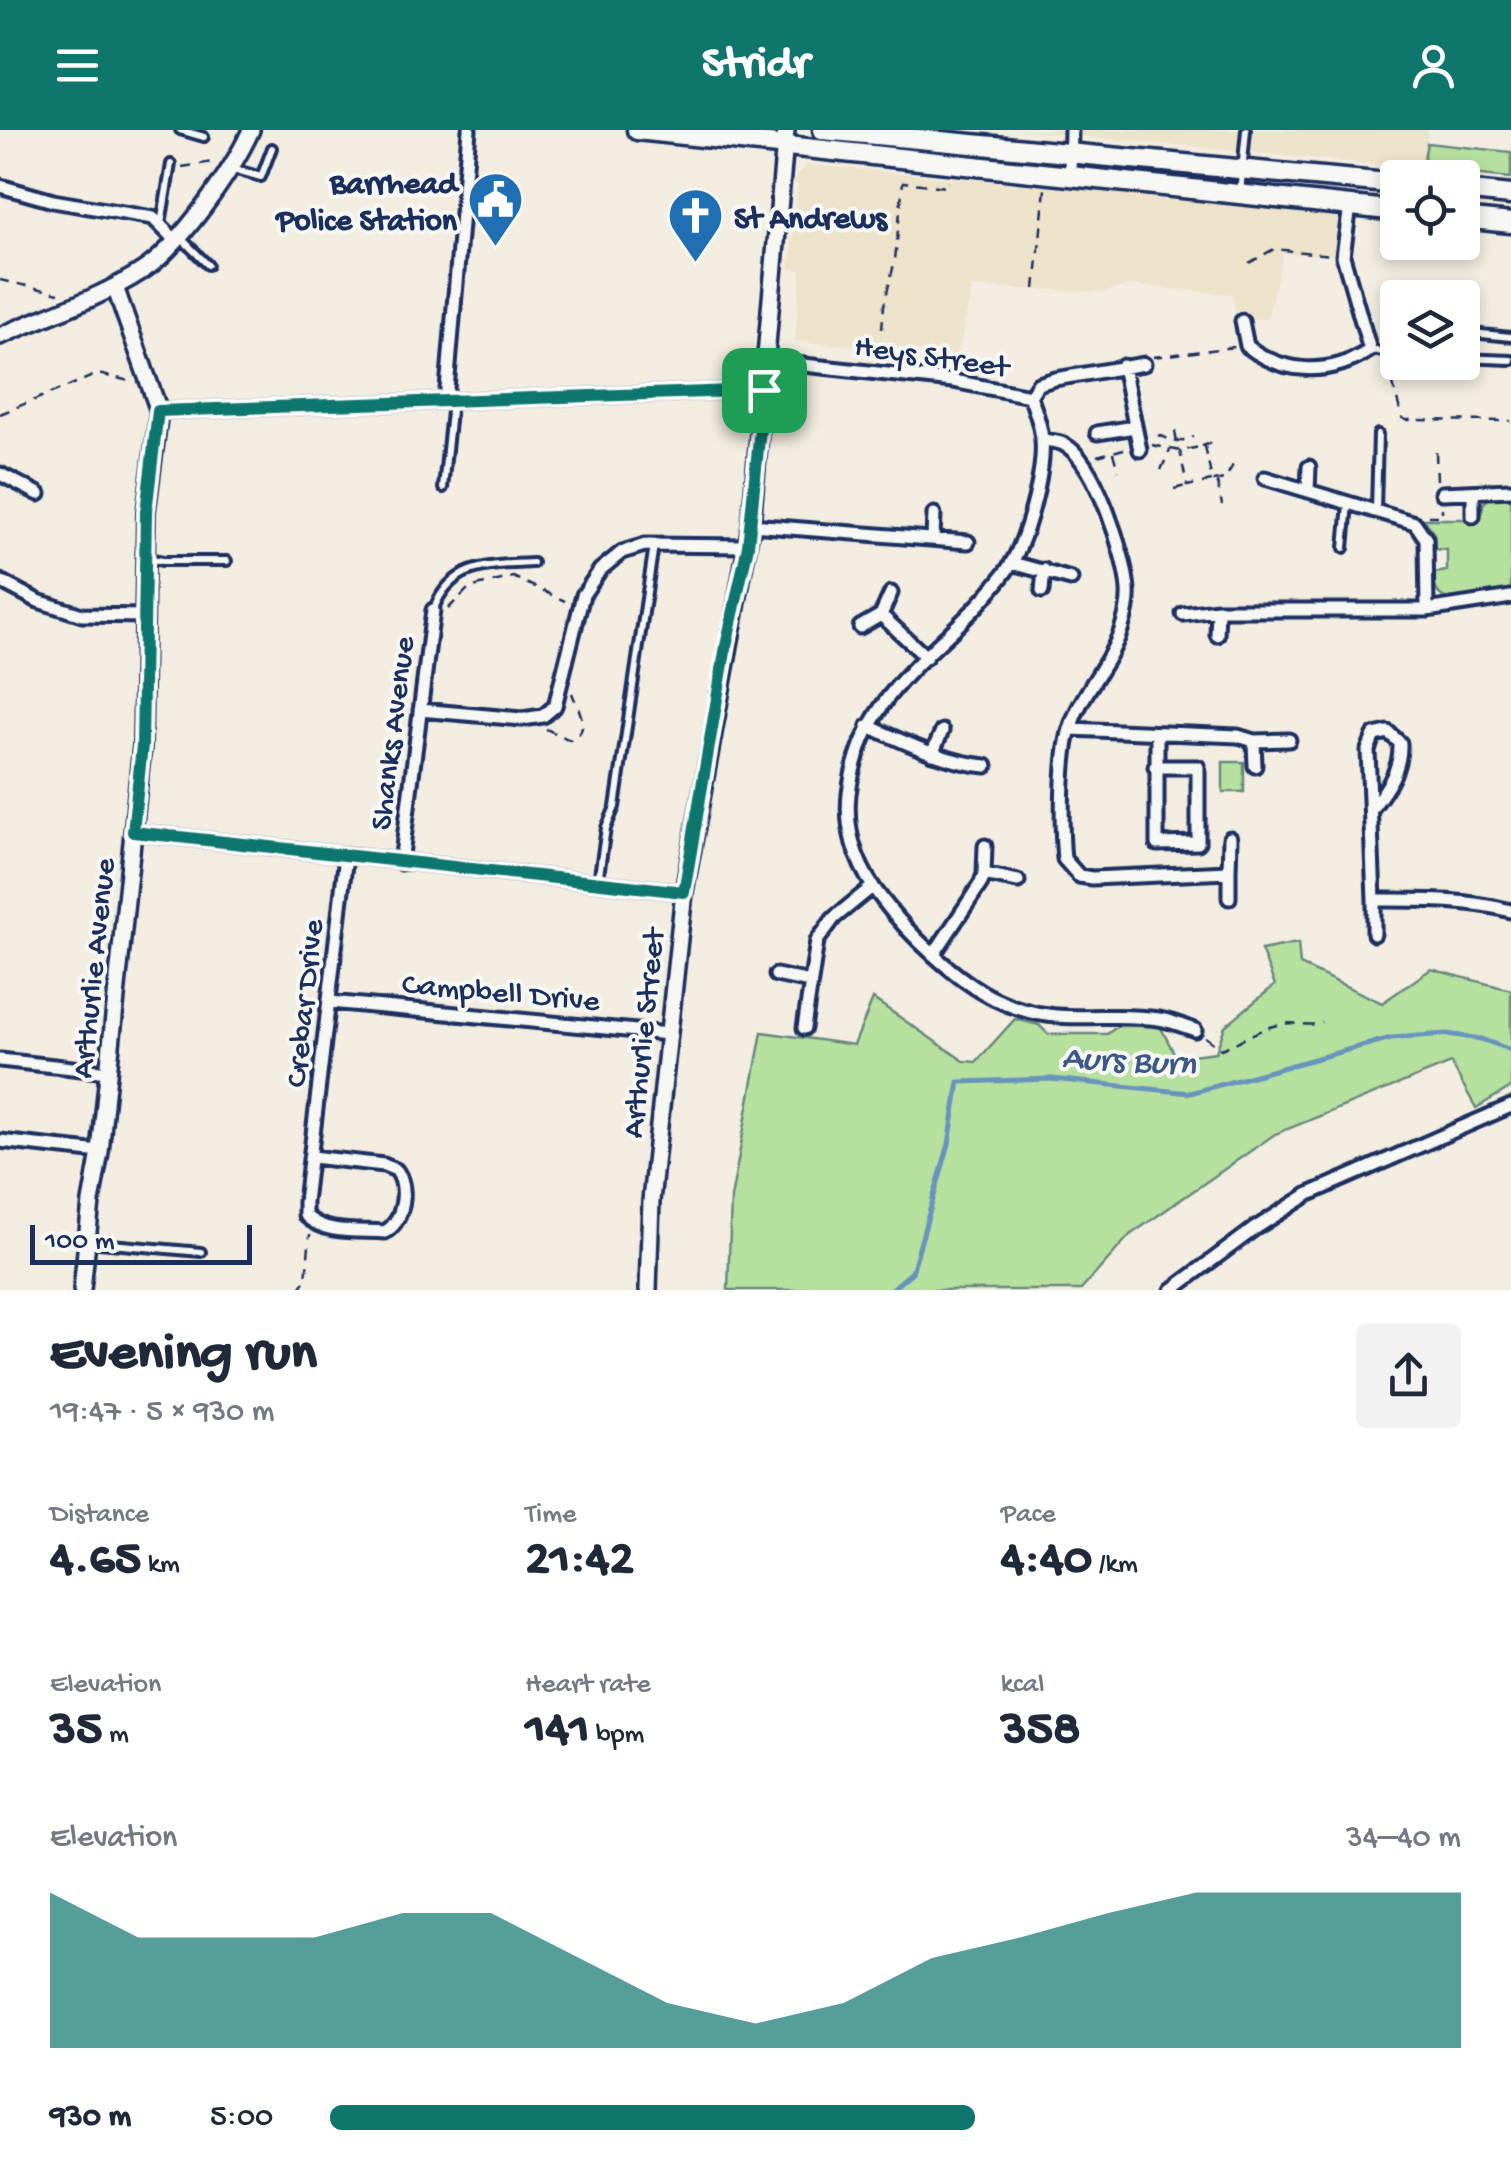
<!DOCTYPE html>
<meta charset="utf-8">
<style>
:root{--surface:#fff;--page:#f2f2f3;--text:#1f2937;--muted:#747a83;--accent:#0f766e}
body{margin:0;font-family:"Gochi Hand",sans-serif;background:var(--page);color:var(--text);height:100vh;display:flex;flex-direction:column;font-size:38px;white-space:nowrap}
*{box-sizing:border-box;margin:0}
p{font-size:32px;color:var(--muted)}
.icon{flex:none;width:55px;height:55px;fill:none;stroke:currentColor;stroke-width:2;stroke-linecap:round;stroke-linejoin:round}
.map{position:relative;height:1160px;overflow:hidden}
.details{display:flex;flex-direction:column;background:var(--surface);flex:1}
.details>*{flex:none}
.fabs{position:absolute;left:1380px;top:30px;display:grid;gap:20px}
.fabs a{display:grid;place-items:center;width:100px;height:100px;border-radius:10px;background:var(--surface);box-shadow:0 5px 15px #0003;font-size:50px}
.scale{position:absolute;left:30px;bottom:25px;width:222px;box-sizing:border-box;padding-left:10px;border:5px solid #1b2f5e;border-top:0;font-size:28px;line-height:35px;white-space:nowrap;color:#1b2f5e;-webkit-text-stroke:8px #f6f6f2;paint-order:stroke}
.pin{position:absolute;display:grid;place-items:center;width:85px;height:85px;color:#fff;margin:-42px;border-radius:20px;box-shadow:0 5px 15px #0006}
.round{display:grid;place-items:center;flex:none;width:105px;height:105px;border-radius:10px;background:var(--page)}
.head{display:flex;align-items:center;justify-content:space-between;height:170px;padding:0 50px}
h1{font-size:55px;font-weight:700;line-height:75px}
.metrics{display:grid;grid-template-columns:repeat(3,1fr);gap:15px;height:170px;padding:10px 50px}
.metrics div{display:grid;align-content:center}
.metrics b{font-size:50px;font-weight:700}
.metrics small{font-size:28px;font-weight:400}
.metrics p{font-size:28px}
.chart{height:280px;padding:20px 50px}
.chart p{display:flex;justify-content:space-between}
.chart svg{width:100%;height:180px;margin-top:10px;fill:var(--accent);opacity:.7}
ul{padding:0 50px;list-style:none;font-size:32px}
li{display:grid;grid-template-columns:160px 120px 1fr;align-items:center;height:75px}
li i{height:25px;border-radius:12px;background:var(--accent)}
header{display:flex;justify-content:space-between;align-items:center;height:130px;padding:0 50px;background:var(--accent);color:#fff;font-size:45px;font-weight:700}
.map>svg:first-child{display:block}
</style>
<header><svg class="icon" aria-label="menu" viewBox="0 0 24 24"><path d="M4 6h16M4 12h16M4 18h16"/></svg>Stridr<svg class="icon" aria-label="person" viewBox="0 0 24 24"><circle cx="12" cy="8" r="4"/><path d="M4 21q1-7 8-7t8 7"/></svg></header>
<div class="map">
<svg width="1511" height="1160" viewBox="0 0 1511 1160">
<rect width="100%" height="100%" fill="#f2ede0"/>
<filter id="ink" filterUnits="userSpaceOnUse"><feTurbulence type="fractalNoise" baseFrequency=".01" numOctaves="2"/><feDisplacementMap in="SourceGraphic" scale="20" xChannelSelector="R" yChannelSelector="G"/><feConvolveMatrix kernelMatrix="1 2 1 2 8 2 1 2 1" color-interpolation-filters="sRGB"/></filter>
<g filter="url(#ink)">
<path fill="#ede2ca" d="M1018 0H1429L1422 39Z
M806 35 1312 81 1336 88 1341 97 1338 125 1283 124 1267 189 1237 188 1232 164 1129 155 1105 162 972 157 958 224 795 211 801 140 790 138 798 55 795 54 796 46Z"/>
<path fill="#b6e09e" stroke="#68887e" stroke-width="2.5" d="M1427 13 1511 22V48L1422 39Z
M1489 368H1511V460L1447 469C1435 464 1434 456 1434 443L1447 441V420L1435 419 1434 404 1424 389H1481L1483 374Z
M1223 632H1244V662H1223Z
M1298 813 1300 835 1382 873 1431 839 1511 860V957L1476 978 1451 933 1275 1004 1130 1105 1081 1160H728L731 1068 762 902 854 915 873 869 964 931 976 932 1015 889 1039 895 1048 904H1107L1118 896H1160L1176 927 1216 922 1225 896 1275 855 1261 820Z"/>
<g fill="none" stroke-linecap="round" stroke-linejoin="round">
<path stroke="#6893bd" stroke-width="5" d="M891 1160 912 1142 949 1014 959 952 1052 949 1190 963 1391 908 1447 904 1481 909 1511 920"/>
<defs>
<path id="service" d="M180 0 204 7
M230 38 261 47 272 18
M1240 63 1246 0
M161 94 171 34
M181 108 208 135
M1462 202 1511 207
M1372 220 1398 225
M1462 228 1511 230
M443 358 452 272
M1376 380 1378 304
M1344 418 1348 374
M147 428 163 431H227
M434 479C451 433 491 435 533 433
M598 752 606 698 615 677 654 415
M88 1112 201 1122"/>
<path id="minor" d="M1070 44 1071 0
M0 56 53 71 153 88 176 111
M1242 191 1247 216C1284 245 1331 246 1370 220L1343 126 1350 76
M766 231 953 251 1030 266
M1123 236 1140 320
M1030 266C1035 279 1041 295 1042 310 1045 342 1026 414 1007 440 949 521 862 553 849 664 845 703 858 739 882 769 908 804 956 850 995 869 1057 899 1099 880 1159 889 1171 891 1184 896 1195 900
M1030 266 1038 254 1055 249 1144 234
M446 271 469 0
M159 281 764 260
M1097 303 1135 297
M1042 310C1049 311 1059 311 1065 315 1095 330 1126 427 1128 460 1129 473 1126 485 1122 497 1111 534 1081 562 1070 599 1061 628 1061 699 1064 729L1079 746 1092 748 1229 742V768
M0 344 39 364
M1265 348 1415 393 1426 409 1427 480
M1308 361 1309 337
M1473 362V386
M1442 363 1511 360
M751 395 968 412
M933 408 934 384
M1012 433 1071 449
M0 451 38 471 82 485 145 486
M1042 461 1044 440
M1183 484 1218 480H1427L1511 467
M881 485 926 527
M860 497 881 485 891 463
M1217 505 1218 480
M420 580 522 589 543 586 555 576 583 465 600 440 622 422 645 415 747 416
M868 596C907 613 944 632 986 636
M1070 599 1238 606 1254 611 1289 610
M1254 611 1255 636
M932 624 942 601
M1155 637H1198V713L1157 714V604
M1373 677C1388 657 1401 639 1400 613L1388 602 1374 605 1368 620 1374 770C1420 770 1466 769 1511 781
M133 702 684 762
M401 733 433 480
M1229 742 1230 708
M984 744 1018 751
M1374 770V804
M934 824 981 753 984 744 985 716
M776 845 810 852
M330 872 668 904
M804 898 817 811 834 788 872 757
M0 930 108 942
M0 1011 100 1022
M312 1027 384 1035 396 1040C409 1057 404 1091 385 1102 359 1100 324 1105 305 1085V1072L346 726
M1172 1160 1254 1099 1309 1064 1511 976"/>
<path id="tertiary" d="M0 206C47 185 99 169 142 141 179 118 233 40 251 0
M82 1160 91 1072 100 1022 142 616 146 382 159 281 115 157
M648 1160 651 1071 684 762 751 395 786 0"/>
<path id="primary" d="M637 0 1398 81
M823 0 1398 54
M1462 60 1511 65
M1462 88 1511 93"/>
</defs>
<use href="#service" stroke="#1b2f5e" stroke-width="14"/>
<use href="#minor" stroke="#1b2f5e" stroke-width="19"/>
<use href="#tertiary" stroke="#1b2f5e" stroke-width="22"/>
<use href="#primary" stroke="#1b2f5e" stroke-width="25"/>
<path stroke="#1b2f5e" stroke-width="2.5" stroke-dasharray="10 8" stroke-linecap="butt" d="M182 37 213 32
M1249 133 1274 119 1332 125
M0 150 59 163
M1035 159 1045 59
M882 199 884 175 895 130 903 52 947 57 948 52
M1153 227 1235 217
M1388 235 1402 288 1406 290 1511 291
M0 284 98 244 130 251
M1175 301 1178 319
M1158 305 1177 312 1193 307
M1152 315 1180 321 1205 316 1212 351 1187 356 1180 321
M1202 316 1215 312
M1436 322 1437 351
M1113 323 1118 341
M1097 326 1124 319
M1161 340 1170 320
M1213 351 1225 349 1233 335
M1217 352 1222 375
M1174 359 1186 356
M1428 386H1442V378
M448 479 469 458 513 447 565 471
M546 599 570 610C593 600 578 580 572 563
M1205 907 1221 919C1242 911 1259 898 1282 894 1295 891 1309 898 1322 892
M299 1160 306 1150 310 1104"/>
<use href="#service" stroke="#f6f6f2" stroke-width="6"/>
<use href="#minor" stroke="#f6f6f2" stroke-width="11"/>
<use href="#tertiary" stroke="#f6f6f2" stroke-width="15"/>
<use href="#primary" stroke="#f6f6f2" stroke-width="18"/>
</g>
</g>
<g fill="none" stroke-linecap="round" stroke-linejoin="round" filter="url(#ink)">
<defs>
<path id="route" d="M764 260 748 416 726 516 684 762 133 702 142 616 146 382 158 281Z"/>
</defs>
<use href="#route" stroke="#fff" stroke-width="20"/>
<use href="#route" stroke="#0f766e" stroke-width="12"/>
</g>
<defs>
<symbol id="civic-pin" viewBox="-11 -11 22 30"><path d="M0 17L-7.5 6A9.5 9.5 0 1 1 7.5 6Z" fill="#1f6fb2" stroke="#f6f6f2"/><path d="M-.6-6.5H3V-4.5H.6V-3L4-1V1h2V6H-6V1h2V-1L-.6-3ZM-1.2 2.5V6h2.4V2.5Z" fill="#fff"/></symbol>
<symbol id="church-pin" viewBox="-11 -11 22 30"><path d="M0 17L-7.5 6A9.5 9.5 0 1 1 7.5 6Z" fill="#1f6fb2" stroke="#f6f6f2"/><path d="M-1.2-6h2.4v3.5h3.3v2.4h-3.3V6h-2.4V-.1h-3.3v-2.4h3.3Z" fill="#fff"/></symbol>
</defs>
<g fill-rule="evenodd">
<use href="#civic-pin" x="464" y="38" width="63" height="86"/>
<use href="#church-pin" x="664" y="54" width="63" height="86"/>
</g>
<g text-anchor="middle" stroke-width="8" stroke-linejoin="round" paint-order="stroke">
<g font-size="32" font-weight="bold" fill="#1b2f5e" stroke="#f6f6f2" text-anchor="end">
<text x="457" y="62">Barrhead<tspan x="457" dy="37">Police Station</tspan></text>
<text x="734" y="97" text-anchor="start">St Andrews</text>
</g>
<g font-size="32" fill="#1b2f5e" stroke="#f6f6f2">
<text transform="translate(932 224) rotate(8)" y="11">Heys Street</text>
<text transform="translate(390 603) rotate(-83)" y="11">Shanks Avenue</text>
<text transform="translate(91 838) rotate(-84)" y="11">Arthurlie Avenue</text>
<text transform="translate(501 860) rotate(5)" y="11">Campbell Drive</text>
<text transform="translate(302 873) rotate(-84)" y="11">Crebar Drive</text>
<text transform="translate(641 903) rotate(-84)" y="11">Arthurlie Street</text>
</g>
<g font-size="35" font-style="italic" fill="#3b5886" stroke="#f6f6f2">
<text transform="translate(1129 928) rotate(3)" y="12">Aurs Burn</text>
</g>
</g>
</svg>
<div class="fabs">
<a><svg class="icon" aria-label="locate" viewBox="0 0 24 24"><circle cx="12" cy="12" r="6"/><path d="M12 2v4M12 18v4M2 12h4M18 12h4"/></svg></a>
<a><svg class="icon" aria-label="layers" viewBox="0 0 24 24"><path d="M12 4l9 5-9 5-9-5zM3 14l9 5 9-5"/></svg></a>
</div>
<div class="scale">100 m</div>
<div class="pin" style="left:764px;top:260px;background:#1e9e55"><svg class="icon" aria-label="arrive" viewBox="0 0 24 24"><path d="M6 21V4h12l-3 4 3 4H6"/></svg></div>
</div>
<section class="details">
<div class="head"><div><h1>Evening run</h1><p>19:47 · 5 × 930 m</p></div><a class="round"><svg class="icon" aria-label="share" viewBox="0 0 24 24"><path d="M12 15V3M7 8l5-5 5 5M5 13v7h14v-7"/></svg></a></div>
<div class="metrics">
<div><p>Distance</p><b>4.65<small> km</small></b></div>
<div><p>Time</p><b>21:42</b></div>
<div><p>Pace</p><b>4:40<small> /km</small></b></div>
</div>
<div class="metrics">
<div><p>Elevation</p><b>35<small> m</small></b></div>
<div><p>Heart rate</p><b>141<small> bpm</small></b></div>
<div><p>kcal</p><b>358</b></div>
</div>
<div class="chart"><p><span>Elevation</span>34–40 m</p>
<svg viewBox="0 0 160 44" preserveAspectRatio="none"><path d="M0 44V6L10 17L20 17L30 17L40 11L50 11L60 22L70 33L80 38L90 33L100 22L110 17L120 11L130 6L140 6L150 6L160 6V44z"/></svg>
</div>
<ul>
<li><b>930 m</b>5:00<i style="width:57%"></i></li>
</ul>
</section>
